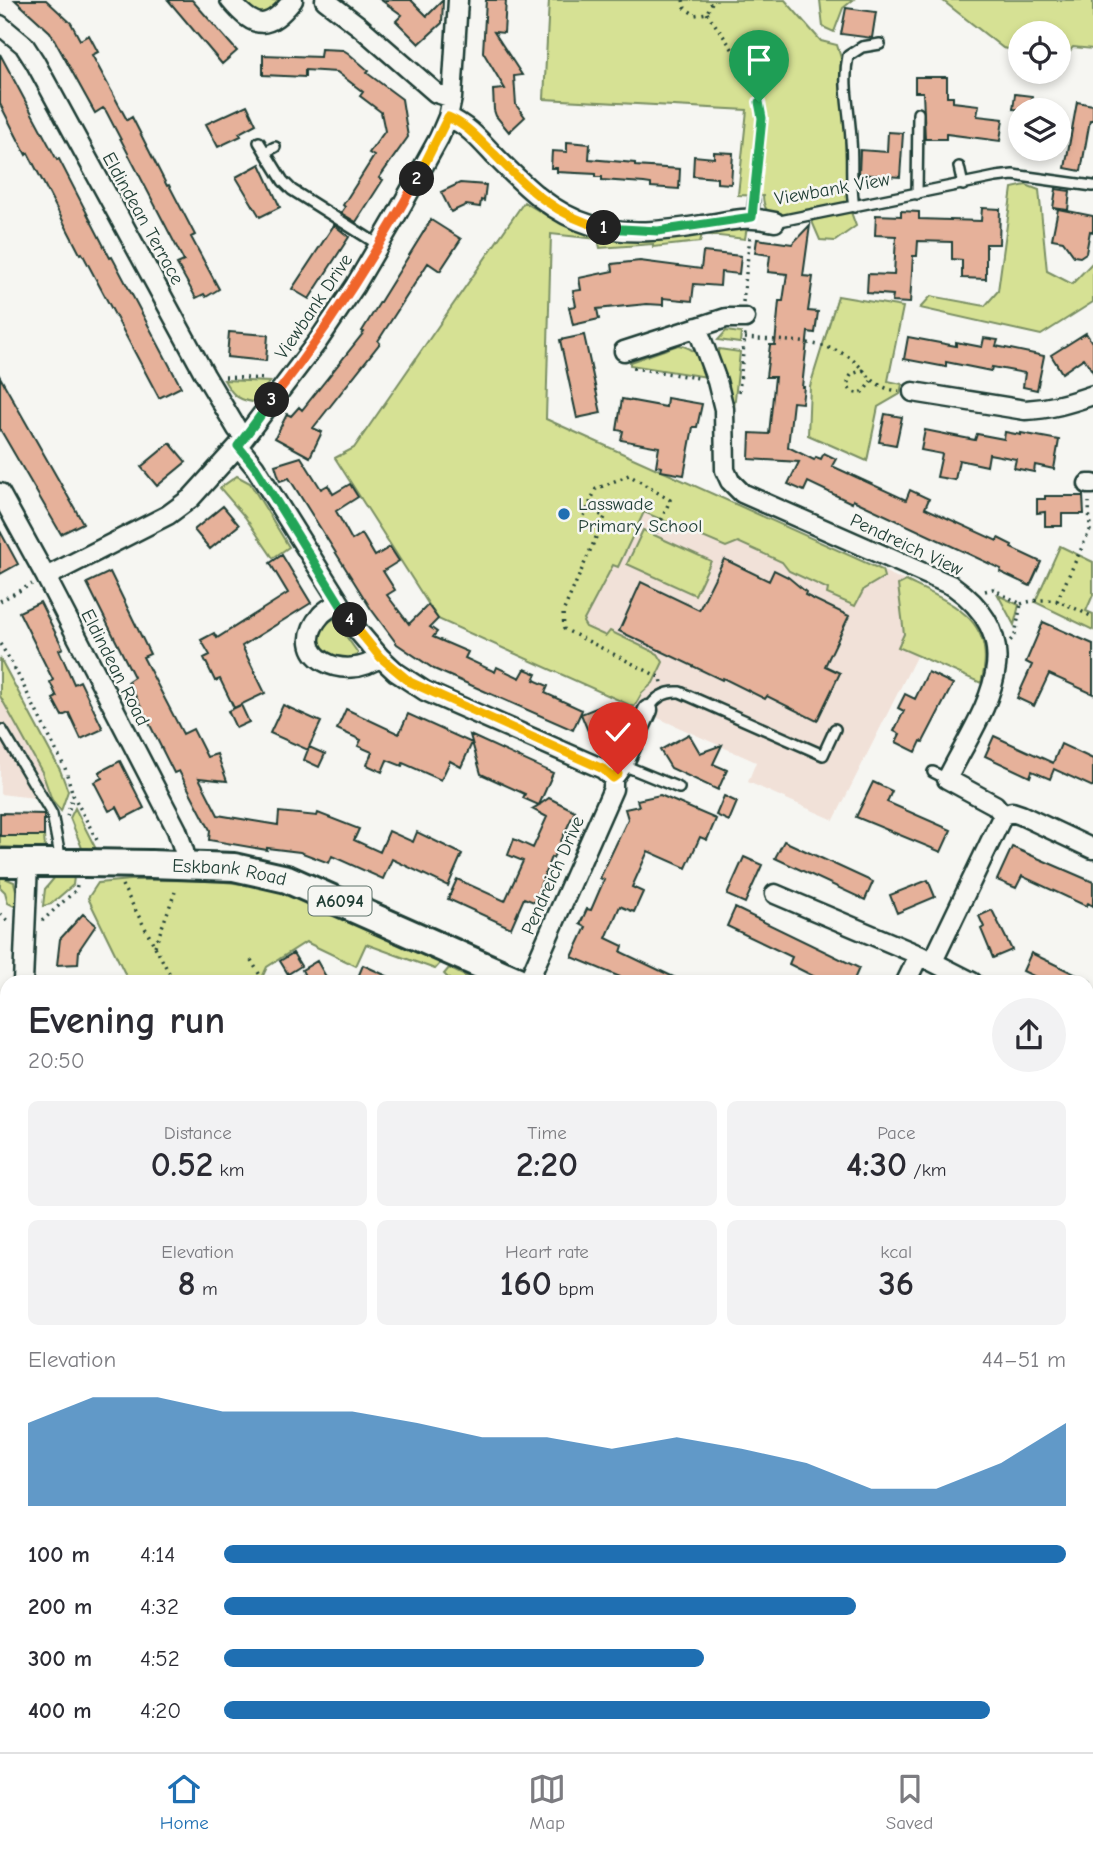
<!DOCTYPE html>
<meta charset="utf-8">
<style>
:root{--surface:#fff;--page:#f2f2f3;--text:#2b2b33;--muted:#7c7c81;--line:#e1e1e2;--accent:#1f6fb2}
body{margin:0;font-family:"Comic Neue",sans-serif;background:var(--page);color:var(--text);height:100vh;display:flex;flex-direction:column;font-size:26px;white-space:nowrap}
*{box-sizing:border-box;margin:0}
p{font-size:23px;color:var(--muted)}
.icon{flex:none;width:38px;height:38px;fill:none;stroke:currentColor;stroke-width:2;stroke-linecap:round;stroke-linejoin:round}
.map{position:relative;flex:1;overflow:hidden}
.side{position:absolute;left:0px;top:975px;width:1094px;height:779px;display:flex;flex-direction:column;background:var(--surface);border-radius:21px 21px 0 0;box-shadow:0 4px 10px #0003}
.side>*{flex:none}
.buttons{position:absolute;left:1008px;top:21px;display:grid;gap:14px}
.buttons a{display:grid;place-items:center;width:63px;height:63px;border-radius:50%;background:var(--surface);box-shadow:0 4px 10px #0003;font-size:35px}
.pin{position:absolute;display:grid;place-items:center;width:60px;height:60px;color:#fff;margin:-72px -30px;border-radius:50% 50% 50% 0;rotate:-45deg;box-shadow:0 0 7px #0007}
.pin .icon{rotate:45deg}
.km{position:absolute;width:35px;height:35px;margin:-18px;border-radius:50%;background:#222;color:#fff;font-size:19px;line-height:35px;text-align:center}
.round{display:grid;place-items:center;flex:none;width:74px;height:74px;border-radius:37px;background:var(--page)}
.overview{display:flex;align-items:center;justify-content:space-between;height:119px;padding:0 28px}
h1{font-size:38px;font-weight:700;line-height:52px}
.stats{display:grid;grid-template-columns:repeat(3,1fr);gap:10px;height:119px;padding:7px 28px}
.stats div{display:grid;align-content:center;border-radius:10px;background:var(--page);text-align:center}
.stats b{font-size:35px;font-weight:700}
.stats small{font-size:19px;font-weight:400}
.stats p{font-size:19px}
.chart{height:196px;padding:14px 28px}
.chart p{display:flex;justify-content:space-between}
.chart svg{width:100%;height:126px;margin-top:7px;fill:var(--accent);opacity:.7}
ul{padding:0 28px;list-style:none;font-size:23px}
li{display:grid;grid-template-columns:112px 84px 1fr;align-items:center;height:52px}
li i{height:18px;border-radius:9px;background:var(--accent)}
.tabs{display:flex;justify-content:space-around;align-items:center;height:98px;border-top:2px solid var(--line);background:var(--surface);font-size:19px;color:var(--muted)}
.tabs a{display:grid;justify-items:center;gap:4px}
.tabs .current{color:var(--accent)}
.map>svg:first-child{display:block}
</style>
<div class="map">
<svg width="1093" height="1752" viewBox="0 0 1093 1752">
<rect width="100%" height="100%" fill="#f6f6f2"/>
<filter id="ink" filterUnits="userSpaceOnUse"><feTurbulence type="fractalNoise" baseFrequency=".0143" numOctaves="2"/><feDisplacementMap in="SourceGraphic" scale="14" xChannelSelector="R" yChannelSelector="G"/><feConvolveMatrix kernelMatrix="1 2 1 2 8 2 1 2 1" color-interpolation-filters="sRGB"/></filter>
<g filter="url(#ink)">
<path fill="#f1e1d8" d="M524 202 551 218 546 419 945 599 834 820 748 782 756 762 438 619 335 458 354 448Z
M0 695 42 772 52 800 0 794Z"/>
<path fill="#d6e194" stroke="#7a8f64" stroke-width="2" d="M235 0H285L283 4 257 18Z
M549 0H785L821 41 837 45 844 68 847 201 856 226 835 241 820 240 808 212C789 215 764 225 763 196L738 195 747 110 544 99Z
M820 0H853L843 8 834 32 823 27Z
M942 0H1093V49L1073 47 1064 58 1059 57V33H1020V51L1003 48Z
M1026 185 1039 190 1047 271 1072 284 1093 262V302L1041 335 920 308 931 296 985 306 998 291 1012 188Z
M524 202 551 218 589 232 747 226 745 239 702 234 700 242 653 247V244L600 248 598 239 551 234 546 419 882 570 884 577 864 589 855 606 827 594 828 589 789 571 782 562 738 542 726 547 644 512 618 567 613 565 583 622 586 627 606 636 610 631 658 654 663 662 653 683 642 693 634 707 438 619 335 458 354 448Z
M838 296 903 307 888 381 902 384 900 394 878 407 867 461 808 435 810 386Z
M726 331 741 333 740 343 718 340Z
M678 345C698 348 701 360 707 377L630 365V362Z
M719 349 740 352 733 418 717 353Z
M224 380 270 382 252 402C236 399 232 394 224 380Z
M237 476 250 483 289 547 273 558 245 517 220 488Z
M643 530 711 561 695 595 627 564Z
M1060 546 1093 562V595L1086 611 1093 614V630L1035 602Z
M906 581C952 603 999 620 981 683L898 647 904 634 898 585Z
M998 595 1019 605 1014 625Z
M329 618H333L358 653 353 661C336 659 322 656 317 637Z
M0 658 60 770 68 791 61 811 52 800 42 772 0 696Z
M75 808 97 851 82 848 70 818Z
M0 836H44L45 849 0 847Z
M0 876 14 882 16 890V907L8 903 5 892 0 887Z
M55 877H74L73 885 51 904 43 906 45 889Z
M130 880C183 880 238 878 289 894L444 959 435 969 366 944 356 966 306 942 267 967 260 982H129L88 898 98 883Z
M449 968 477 982H452L444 974Z
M1087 1250 1093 1253V1296L1087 1295Z
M319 1746H717L724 1752H317Z
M276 1747 279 1752H79L75 1747Z"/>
<path fill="#e6b19a" stroke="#1f3d34" stroke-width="2" d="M15 0H46L71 23 80 40 89 35 98 52 92 55 127 120 132 117 167 186 169 185 195 235 191 237 219 289 206 297 204 294 196 298 177 264 184 261 106 111 103 108 95 113 50 32Z
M168 0H192L237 51 222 64Z
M381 0H411L427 16 443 0 442 23 419 44 396 21 402 15Z
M486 0H506L504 33 494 32 522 75 514 76 516 105 525 117 509 132 496 116 494 110 493 90 505 89 483 52Z
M846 8 876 12 872 38 841 34Z
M321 49 343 50 348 53 369 71 367 73 402 99 408 137 379 178 383 180 356 222 341 213 345 207 343 205 374 156 369 153 385 131 381 112 360 96 363 92 337 72 305 70V77L263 75V55L320 57Z
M0 54 57 160 59 159 110 258 112 257 181 387 159 398 82 253 80 254 28 153 26 155 0 104Z
M915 77H947V96H953V102L979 105 977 116 1003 119 1000 141 946 134V139H925L923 92H915Z
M1015 94 1032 96 1029 110 1013 109Z
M1077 102 1093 105V120H1090L1081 171 1065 168Z
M247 105 256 124 239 133 241 136 218 147 206 124Z
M888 132 903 133 900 177 859 174 860 150 887 152Z
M567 142 590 144 589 159 635 163V166L680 169 679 189 651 187V184L644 183 602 180V177H596V174L557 172V168H551L552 151 567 152Z
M714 152 733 153 731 184 717 183V178L693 176 694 156 714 158Z
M260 164 280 207 260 217 236 177Z
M460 183 486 185 484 201 481 200 480 207 466 205 451 212 441 192Z
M1056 189 1070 191 1068 210 1053 208Z
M982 208 1000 209 999 244H986V279L962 278V260L952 259V242L918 241 917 256H913L910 303 892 302 893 295 867 293 868 274 894 275 896 236 875 235 876 215 901 216V211L919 212V219L981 221Z
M1058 209 1093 216V232L1090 231 1086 253 1080 257 1074 256 1063 241 1052 239Z
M431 220 461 239 440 271 428 263 378 341 380 343 313 428 322 432 310 457 275 438 287 414 291 416 299 407 302 410 364 332 362 331Z
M334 225 349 237 309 299 292 289Z
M810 225 803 276 813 277 808 311 818 312 815 333 808 332 802 387H804L802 403 793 402 788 447 814 460 816 457 821 459 824 453 836 459 832 466 906 500 910 490 929 499 925 508 997 541 998 538 1012 545 1011 548 1041 562 1030 586 1000 572 1001 569 853 500 852 503 808 482 804 491 788 484 799 462 749 459 750 433 769 434 775 377H766L770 345H775L779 301H783L787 274 768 272 770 255 755 253 757 239 792 244Z
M703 252 741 256 739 274 721 272 720 286 694 284 692 301 663 298V305L647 304 597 309 599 319 573 325 569 307 576 306 573 291 581 290 579 278 613 271 612 264 640 261 701 269Z
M229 332 268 335 266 361 227 357Z
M1086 333 1093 344V372L1084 358 1062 373 1051 355Z
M584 335 601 413 577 418 560 340Z
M908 337 956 346V342L982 347 984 338 998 340 996 346 1044 356 1037 390 1023 387 1025 373 992 367 991 371 946 362V367L904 359Z
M0 377 83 523 61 534 0 429Z
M667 398 702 404 697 427H693L684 475 661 471 662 467 656 466 659 447 621 440 623 431 617 430 622 399 666 407Z
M885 414 902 417 896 445 879 442Z
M925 430 975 440 977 434 1004 439 1005 432 1021 435V433L1059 440 1054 469 1035 465 1034 472 1014 468 1016 459 989 454 987 466 959 460 955 480 937 477 942 454 921 450Z
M170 443 186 462 157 486 141 467Z
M301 457 321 489 328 485 333 494 350 484 358 497 336 511 352 540 362 534 375 556 390 547 399 561 383 571 395 590 387 595 409 624 428 605 438 619 430 627 437 632 433 637 468 652 465 658 495 672 497 667 520 678 525 669 537 674 534 680 548 686 545 693 582 710 573 730 434 669 397 644 371 609 289 478 280 481 275 465Z
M1045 496H1083L1084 514H1062V526H1045V512L1037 513V499H1045Z
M223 506 239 525 210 549 194 530Z
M0 531 18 564 0 574Z
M282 555 311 603 242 646 265 693 234 708 220 679 215 681 204 658 210 655 201 640 214 633 217 638 288 593 270 563Z
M724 559 769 581 774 570 788 577 806 592 805 595 849 616 825 666 840 673 817 721 767 696 765 699 723 678 722 680 619 631 641 582 699 610Z
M110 572 150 654 143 657 183 734 193 729 207 757 217 754 227 781 199 778 218 815 278 825 279 812 317 816 318 813 359 829 354 840 380 852 389 831 413 842 417 832 462 854 448 886 392 859 383 879 332 856 329 863 300 852 267 848V850L209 840 210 830 179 771 174 773 128 681 134 677 87 583Z
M40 602 63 648 59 650 74 684 80 681 103 729 81 739 69 713 62 716 53 699 57 697 50 682 53 680 19 612Z
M1043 622 1093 644V694L1049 674 1034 706 1017 698 1032 665 1026 662Z
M928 672 953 684 923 742 921 741 916 752 896 742 900 734 894 731 904 711 898 708 905 694 915 699Z
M606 704 611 717 621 713 626 726 592 741 581 714Z
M241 705 249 722 236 728 228 711Z
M283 705 321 722 309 747 325 754 319 767 304 760 309 747 308 750 270 733Z
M346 709 399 734 408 714 472 743 461 767 450 761 441 780 403 763 402 766 387 760 382 772 367 765 372 752 358 746 361 740 337 729Z
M689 734 700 753 722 745 713 764 727 770 718 790 671 768 660 750Z
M470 735 553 773 539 805 549 798 575 811 553 858 551 857 534 902 524 898 511 928 448 899 457 879 505 901 523 861 508 855 514 839 533 848 547 817 532 809 539 805 523 798 525 794 481 774Z
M994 736 1053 763 1061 744 1093 759V787L1054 769 1050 779 1032 771 1030 777 985 756Z
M120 761 144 808 123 819 117 807 109 811 94 782 102 778 99 772Z
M873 782 892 791 887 802 951 830 941 852 856 817Z
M660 795 716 819 707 840 700 837 686 868 648 851 632 887 643 892 634 912 620 906 606 938 623 946 621 952 684 982H632L572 957 586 927 580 924 587 909 591 910 604 880 600 878 628 819 625 809 639 806 637 800Z
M724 796 737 802 729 821 716 815Z
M0 813 44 814V836H0Z
M784 841 873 882 865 900 775 858Z
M1012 847 1093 882V906L1088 903 1086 906 1022 876 1016 888 997 880Z
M744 857 762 865 745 903 727 895Z
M928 880 935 897 897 913 890 895Z
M735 908 859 968 853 982H825L789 964 792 957 727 926Z
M992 910 1012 950 993 958 981 929 984 927 979 916Z
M83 914 96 925 79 950 78 964 57 965 60 939Z
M293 953 301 966 288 974 280 961Z
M1031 953 1050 962 1091 982H1046L1023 971Z
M317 961 329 982H308L302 970Z
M363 965 400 982H356Z"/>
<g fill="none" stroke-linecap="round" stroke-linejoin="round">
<defs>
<path id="service" d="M259 142 283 181 292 190 379 245
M265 152 275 147
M959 167 963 185
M917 194 918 113
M854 207C850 185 853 163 851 140 850 112 842 84 848 56L862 47 880 44
M752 217 754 200
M775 222 996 177 1013 175 1093 186
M648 710C655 697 665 691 680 692L823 755 835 729
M2 730 52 814 61 861
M623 765 679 788
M933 772 947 779"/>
<path id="minor" d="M230 0C255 30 268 31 293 0
M325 0 359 26 436 93 452 98
M0 25 24 45 35 62 205 375 237 429 245 436
M448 117C467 125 479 139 493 154 522 183 550 213 591 225 626 236 666 231 702 225 732 221 745 215 775 222
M697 327 717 381 724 409 725 470 730 481 742 493 953 586C1036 645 981 711 947 779L995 805 1003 815
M624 351 726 318H745
M913 392 1025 410C1050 409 1070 403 1093 395
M238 446 255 467 357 630 380 657 396 672 425 691 603 769 613 778
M1088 484H1093
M0 493 46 577 177 830 184 851 185 864
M46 577 168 515 191 498 238 446 318 341 355 286 396 216 439 138 448 117 452 98 458 0
M338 602C333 606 326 610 321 615 285 656 345 684 380 657
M775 894 919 955 972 982
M933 961 1003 815 1012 812 1021 815 1093 849
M23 982 28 863
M528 982 613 789V778L623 765 648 710
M906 982 919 955
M1087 1038 1093 1041
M0 1072 7 1056
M0 1091 7 1095
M1087 1424 1093 1430
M0 1533 7 1530
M1087 1563 1093 1542
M1087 1674 1093 1675
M910 1746 913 1752
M1036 1752 1039 1746"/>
<g id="primary">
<path d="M0 863H85"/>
<path id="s1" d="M150 864 234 867 287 879 520 982"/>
<path d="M1087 1237 1093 1240"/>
</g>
</defs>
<use href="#service" stroke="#1f3d34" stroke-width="14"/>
<use href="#minor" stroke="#1f3d34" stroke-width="23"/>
<use href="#primary" stroke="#1f3d34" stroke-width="32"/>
<path stroke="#1f3d34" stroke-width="3.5" stroke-dasharray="2 5" stroke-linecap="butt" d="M683 0 685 8 695 15 707 13 713 0
M707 13C726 41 760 82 762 117 763 140 757 165 755 188
M743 302 750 236
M745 338C776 341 813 339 842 353 868 366 866 387 899 391
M633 368 698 378
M864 370 852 374C847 380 847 385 851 391 863 397 865 389 871 381
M225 377 266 379
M739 392 745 334
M587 508 605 517 563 612 564 629 661 678 662 683
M584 516 596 489 629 475 670 500 655 535
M985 591 993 589 1021 604 1015 635 1010 641
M0 601 32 584
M1057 601 1090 530 1089 502
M1021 604C1052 594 1065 604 1093 617
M0 644 12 663 65 768 73 795 98 842
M67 816 73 795
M122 885 174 982
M0 914 10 923
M42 921 76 890 77 885
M155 946 175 892
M251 960 264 982
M0 1469 7 1476
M0 1715 7 1716
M138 1746 159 1752
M288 1746 290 1752
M692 1746 698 1752
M876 1746 886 1752
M934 1746 936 1752
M304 1752 309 1746"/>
<use href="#service" stroke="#f6f6f2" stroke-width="9"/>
<use href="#minor" stroke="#f6f6f2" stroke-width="18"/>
<use href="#primary" stroke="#f6f6f2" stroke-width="26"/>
<defs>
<path id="primary-bridge" d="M85 863 150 864"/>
</defs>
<use href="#primary-bridge" stroke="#1f3d34" stroke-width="32" stroke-linecap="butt"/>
<use href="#primary-bridge" stroke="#f6f6f2" stroke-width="26"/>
</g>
</g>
<g fill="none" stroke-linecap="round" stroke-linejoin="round" filter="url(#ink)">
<defs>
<path id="split-1" d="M604 228 658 231 752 217 762 118 759 102"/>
<path id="split-2" d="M417 179 448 117C467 125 479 140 494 154 527 188 557 217 604 228"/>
<path id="split-3" d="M272 400C327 330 374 257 417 179"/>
<path id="split-4" d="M272 400 238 446 255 467 350 620"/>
<path id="split-5" d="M350 620 380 657 410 682 603 769 613 778 618 774"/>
</defs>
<use href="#split-1" stroke="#fff" stroke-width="14"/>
<use href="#split-2" stroke="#fff" stroke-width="14"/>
<use href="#split-3" stroke="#fff" stroke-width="14"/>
<use href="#split-4" stroke="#fff" stroke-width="14"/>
<use href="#split-5" stroke="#fff" stroke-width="14"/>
<use href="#split-1" stroke="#22a559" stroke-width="9"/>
<use href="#split-2" stroke="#f5b400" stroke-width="9"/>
<use href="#split-3" stroke="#f0652b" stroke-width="9"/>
<use href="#split-4" stroke="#22a559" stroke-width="9"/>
<use href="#split-5" stroke="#f5b400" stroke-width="9"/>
</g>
<circle fill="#1f6fb2" stroke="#f6f6f2" stroke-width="2.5" cx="564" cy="514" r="7"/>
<g text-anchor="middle" stroke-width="5" stroke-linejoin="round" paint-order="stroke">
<rect fill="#f6f6f2" stroke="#60746d" stroke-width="2" x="308.5" y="886.5" width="63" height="29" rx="5"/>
<g font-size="18" font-weight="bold" fill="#1f3d34">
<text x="340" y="907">A6094</text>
</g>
<g font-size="19" fill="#1f3d34" stroke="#f6f6f2">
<text transform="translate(832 188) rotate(-10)" y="7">Viewbank View</text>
<text transform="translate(144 218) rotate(61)" y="7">Eldindean Terrace</text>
<text transform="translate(313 306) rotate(-56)" y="7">Viewbank Drive</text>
<text transform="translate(907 544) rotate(25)" y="7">Pendreich View</text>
<text transform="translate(116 667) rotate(63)" y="7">Eldindean Road</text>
<text dy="7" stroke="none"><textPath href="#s1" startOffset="80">Eskbank Road</textPath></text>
<text transform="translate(552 875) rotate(-66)" y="7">Pendreich Drive</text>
</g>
<g font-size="19" fill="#1f3d34" stroke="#f6f6f2" text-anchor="start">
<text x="578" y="510">Lasswade<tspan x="578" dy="22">Primary School</tspan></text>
</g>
</g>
</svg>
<div class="buttons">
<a><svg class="icon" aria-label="locate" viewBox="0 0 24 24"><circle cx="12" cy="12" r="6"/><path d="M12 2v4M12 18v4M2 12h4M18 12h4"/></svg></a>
<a><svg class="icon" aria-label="layers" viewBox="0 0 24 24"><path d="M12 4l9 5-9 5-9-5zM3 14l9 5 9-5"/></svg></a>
</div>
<div class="pin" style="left:759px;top:102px;background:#1e9e55"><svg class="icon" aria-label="arrive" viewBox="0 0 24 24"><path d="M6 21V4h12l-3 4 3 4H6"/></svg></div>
<div class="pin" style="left:618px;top:774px;background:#d93025"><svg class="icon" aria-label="check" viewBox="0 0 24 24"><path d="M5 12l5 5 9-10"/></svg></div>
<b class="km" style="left:604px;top:228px">1</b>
<b class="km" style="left:417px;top:179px">2</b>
<b class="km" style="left:272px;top:400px">3</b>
<b class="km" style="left:350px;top:620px">4</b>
<section class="side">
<div class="overview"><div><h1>Evening run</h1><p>20:50</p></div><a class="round"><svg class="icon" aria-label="share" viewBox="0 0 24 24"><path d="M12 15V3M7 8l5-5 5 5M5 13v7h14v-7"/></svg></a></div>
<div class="stats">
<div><p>Distance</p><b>0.52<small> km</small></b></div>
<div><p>Time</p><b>2:20</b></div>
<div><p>Pace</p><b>4:30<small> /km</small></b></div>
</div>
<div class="stats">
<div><p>Elevation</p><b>8<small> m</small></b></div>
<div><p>Heart rate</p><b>160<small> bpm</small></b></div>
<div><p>kcal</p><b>36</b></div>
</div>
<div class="chart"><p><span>Elevation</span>44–51 m</p>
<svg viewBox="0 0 160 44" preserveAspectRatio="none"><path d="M0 44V15L10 6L20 6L30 11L40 11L50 11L60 15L70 20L80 20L90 24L100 20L110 24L120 29L130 38L140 38L150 29L160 15V44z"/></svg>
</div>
<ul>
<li><b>100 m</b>4:14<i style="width:100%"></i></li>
<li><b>200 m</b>4:32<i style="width:75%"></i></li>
<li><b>300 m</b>4:52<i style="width:57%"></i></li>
<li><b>400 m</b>4:20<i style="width:91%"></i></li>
</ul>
</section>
</div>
<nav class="tabs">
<a class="current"><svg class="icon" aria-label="home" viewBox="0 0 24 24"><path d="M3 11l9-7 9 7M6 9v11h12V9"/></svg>Home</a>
<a><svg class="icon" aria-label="map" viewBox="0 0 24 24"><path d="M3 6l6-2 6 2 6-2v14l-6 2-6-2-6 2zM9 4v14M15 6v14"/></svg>Map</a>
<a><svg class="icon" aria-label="saved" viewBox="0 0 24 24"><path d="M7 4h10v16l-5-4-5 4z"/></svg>Saved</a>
</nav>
